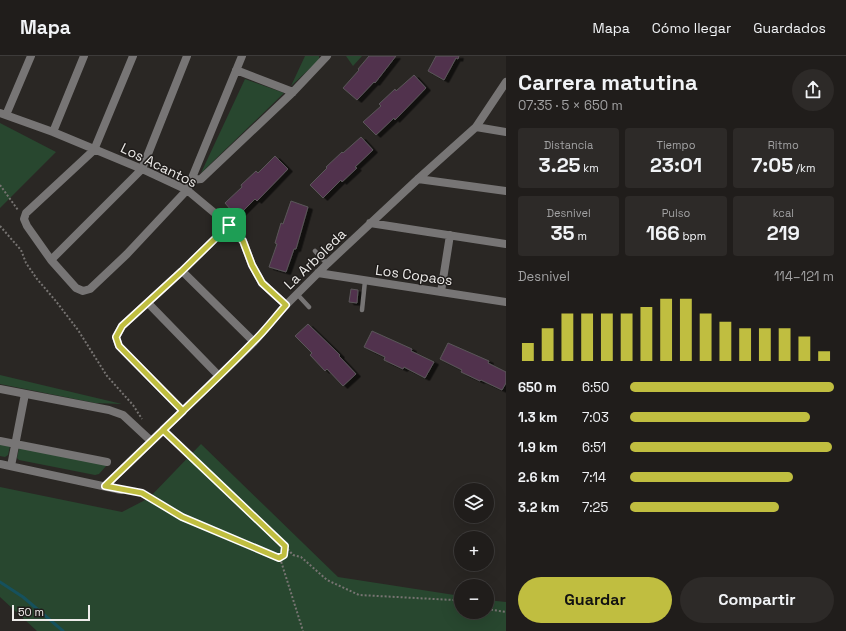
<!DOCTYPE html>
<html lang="es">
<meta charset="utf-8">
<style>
:root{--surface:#201d1b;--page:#2d2a28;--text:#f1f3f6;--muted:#a2a2a3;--line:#3d3b3a;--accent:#c0be40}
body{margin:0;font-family:"Space Grotesk",sans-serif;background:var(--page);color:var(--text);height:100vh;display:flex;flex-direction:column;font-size:15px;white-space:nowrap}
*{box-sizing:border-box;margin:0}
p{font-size:13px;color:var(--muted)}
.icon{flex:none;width:22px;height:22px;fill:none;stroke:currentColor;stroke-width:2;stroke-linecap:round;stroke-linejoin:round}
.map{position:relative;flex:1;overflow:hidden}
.panel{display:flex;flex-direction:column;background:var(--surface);width:340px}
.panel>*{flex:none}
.fabs{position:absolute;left:454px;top:427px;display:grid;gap:8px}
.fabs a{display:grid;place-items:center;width:40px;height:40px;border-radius:50%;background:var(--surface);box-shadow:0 4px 16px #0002,0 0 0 1px var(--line);font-size:20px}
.scale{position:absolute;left:12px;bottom:10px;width:78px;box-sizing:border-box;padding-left:4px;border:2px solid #eeecea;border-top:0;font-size:11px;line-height:14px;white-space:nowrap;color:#eeecea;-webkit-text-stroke:3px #201d1b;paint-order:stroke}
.pin{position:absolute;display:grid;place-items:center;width:34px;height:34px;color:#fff;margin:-17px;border-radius:8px;box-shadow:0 2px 6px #0006}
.round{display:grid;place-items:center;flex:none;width:42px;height:42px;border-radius:21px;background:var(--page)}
.summary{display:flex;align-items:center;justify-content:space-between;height:68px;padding:0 12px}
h1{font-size:22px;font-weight:700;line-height:30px}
.figures{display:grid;grid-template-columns:repeat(3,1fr);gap:6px;height:68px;padding:4px 12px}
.figures div{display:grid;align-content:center;border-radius:4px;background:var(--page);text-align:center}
.figures b{font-size:20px;font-weight:700}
.figures small{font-size:11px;font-weight:400}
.figures p{font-size:11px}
.chart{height:112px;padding:8px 12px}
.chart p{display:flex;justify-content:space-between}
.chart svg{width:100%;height:72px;margin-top:4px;stroke:var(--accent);stroke-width:6}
.action{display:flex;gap:8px;margin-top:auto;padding:8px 12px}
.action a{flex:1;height:46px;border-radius:24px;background:var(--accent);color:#111;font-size:16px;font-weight:700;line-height:46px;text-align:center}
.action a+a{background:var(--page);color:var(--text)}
ul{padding:0 12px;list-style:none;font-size:13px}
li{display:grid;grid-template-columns:64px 48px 1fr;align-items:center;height:30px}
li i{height:10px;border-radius:5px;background:var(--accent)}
header{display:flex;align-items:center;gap:24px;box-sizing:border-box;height:56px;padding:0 20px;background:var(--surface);border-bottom:1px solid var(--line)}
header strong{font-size:19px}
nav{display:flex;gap:22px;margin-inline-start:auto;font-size:14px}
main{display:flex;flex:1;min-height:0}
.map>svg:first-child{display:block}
</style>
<header>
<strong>Mapa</strong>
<nav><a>Mapa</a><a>Cómo llegar</a><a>Guardados</a></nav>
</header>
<main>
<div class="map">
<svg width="506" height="575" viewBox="0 0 506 575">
<defs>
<filter id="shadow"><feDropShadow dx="4.5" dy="2.5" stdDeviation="0" flood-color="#0009"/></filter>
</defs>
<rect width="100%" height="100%" fill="#2a2724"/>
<path fill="#28472f" d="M305 0H319V4L291 30Z
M346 0H362L353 10Z
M245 23 284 37 201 117Z
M0 67 56 96 0 152Z
M0 319 122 348 95 347 0 328Z
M0 388 10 390 8 399 5 401 0 400Z
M201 388 338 521 461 540V556H487V544L506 546V575H37L0 541V431L122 456 149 442Z
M19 392 107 409 99 418 95 419 19 404 17 402Z"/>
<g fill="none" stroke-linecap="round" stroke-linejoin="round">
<path stroke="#16515d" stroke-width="3" d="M0 526 23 541 63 575"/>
</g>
<path fill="#51324d" stroke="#5a5659" filter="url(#shadow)" d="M369 0H396L375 27 374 26 357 44 343 32 359 14 358 13Z
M436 0H459L458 3 456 2 444 24 428 15Z
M414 19 426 32 395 64 394 62 376 79 363 66 381 50 379 48 395 33 396 35Z
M361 81 373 94 355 111 357 112 342 126 341 124 323 142 310 129 327 112 326 111 342 96 343 97Z
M275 100 288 113 257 145 255 143 237 161 225 147 242 131 241 129 256 115 258 117Z
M291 145 308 151 296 193H294L286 216 269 211 277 188 275 187 281 167 283 168Z
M351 233 358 234 357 247 349 246Z
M308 268 340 299 339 300 356 318 343 330 327 313 325 315 310 299 312 297 295 280Z
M372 275 412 293 411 295 434 306 425 322 404 311 403 313 384 304 385 301 364 291Z
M448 287 489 305 488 307 506 316V327L502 334 481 324 480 325 461 316 462 314 440 303Z"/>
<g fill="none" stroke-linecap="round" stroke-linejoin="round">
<path stroke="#777472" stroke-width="2" stroke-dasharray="2 2" stroke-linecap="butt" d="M0 129 18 154
M0 170 21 194 26 207 37 223 55 244 78 274 107 320 133 349 142 363
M130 435 142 437 183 461 279 502 284 499 285 490 169 380
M285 490 293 499 301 501 327 524 359 539 453 544 461 546
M280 502 303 575
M487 553 506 556"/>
<path stroke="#777575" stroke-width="4.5" d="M234 175 243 166
M315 195 327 208
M297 238 309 251
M362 254 365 225"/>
<path stroke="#777575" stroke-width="8" d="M133 0 94 94 26 157 24 163 27 170 51 204 76 232 83 235 90 233 127 198 187 134 242 0
M236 14 293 36
M0 57 53 76 142 113 187 134 229 169 243 185 252 209 262 227 286 249
M6 59 31 0
M476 71 506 76
M53 76 84 0
M418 123 506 135
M191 124 201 123 293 36 327 0
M370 167 506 188
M51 204 142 113 187 0
M182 215 254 286
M318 217 506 246
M441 236 450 179
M148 247 219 320
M0 333 109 354 123 359 151 385
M183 355 119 290 116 281 122 270 182 215 229 169
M0 385 107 406
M0 408 121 434
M11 410 25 338
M105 430 254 286 286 249 327 208 418 123 476 71 506 26"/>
</g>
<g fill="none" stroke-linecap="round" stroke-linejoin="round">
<defs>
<path id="route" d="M229 169 243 185 252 209 262 227 286 249C275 261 265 275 253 286 224 316 193 345 163 374L285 490 284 499 279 502 182 461 142 437 105 430 183 355 119 290 116 281 122 270 182 215 229 169"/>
</defs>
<use href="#route" stroke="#fff" stroke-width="8"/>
<use href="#route" stroke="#c0be40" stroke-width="5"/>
</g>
<g text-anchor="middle" stroke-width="3" stroke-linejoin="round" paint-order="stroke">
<g font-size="14" fill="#eeecea" stroke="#201d1b">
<text transform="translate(159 109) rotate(26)" y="5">Los Acantos</text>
<text transform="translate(315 203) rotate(-44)" y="5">La Arboleda</text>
<text transform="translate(414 219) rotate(8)" y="5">Los Copaos</text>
</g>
</g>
</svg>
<div class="fabs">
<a><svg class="icon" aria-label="layers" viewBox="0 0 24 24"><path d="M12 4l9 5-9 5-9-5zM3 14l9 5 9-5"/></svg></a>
<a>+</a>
<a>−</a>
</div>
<div class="scale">50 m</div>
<div class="pin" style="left:229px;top:169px;background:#1e9e55"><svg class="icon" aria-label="arrive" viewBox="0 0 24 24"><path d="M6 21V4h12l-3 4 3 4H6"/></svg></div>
</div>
<section class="panel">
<div class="summary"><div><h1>Carrera matutina</h1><p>07:35 · 5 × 650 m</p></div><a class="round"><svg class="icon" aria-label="share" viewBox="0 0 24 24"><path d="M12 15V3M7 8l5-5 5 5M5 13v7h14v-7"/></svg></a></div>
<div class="figures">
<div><p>Distancia</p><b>3.25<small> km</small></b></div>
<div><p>Tiempo</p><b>23:01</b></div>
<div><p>Ritmo</p><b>7:05<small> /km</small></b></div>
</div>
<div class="figures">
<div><p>Desnivel</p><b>35<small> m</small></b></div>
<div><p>Pulso</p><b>166<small> bpm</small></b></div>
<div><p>kcal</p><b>219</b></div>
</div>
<div class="chart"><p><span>Desnivel</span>114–121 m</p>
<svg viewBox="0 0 160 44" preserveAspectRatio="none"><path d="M5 44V33M15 44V24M25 44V15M35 44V15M45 44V15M55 44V15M65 44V11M75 44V6M85 44V6M95 44V15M105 44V20M115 44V24M125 44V24M135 44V24M145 44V29M155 44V38"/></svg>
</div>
<ul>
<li><b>650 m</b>6:50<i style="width:100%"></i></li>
<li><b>1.3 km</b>7:03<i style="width:88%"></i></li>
<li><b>1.9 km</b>6:51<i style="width:99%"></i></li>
<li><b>2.6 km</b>7:14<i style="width:80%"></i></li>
<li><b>3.2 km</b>7:25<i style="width:73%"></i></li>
</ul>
<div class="action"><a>Guardar</a><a>Compartir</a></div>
</section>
</main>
